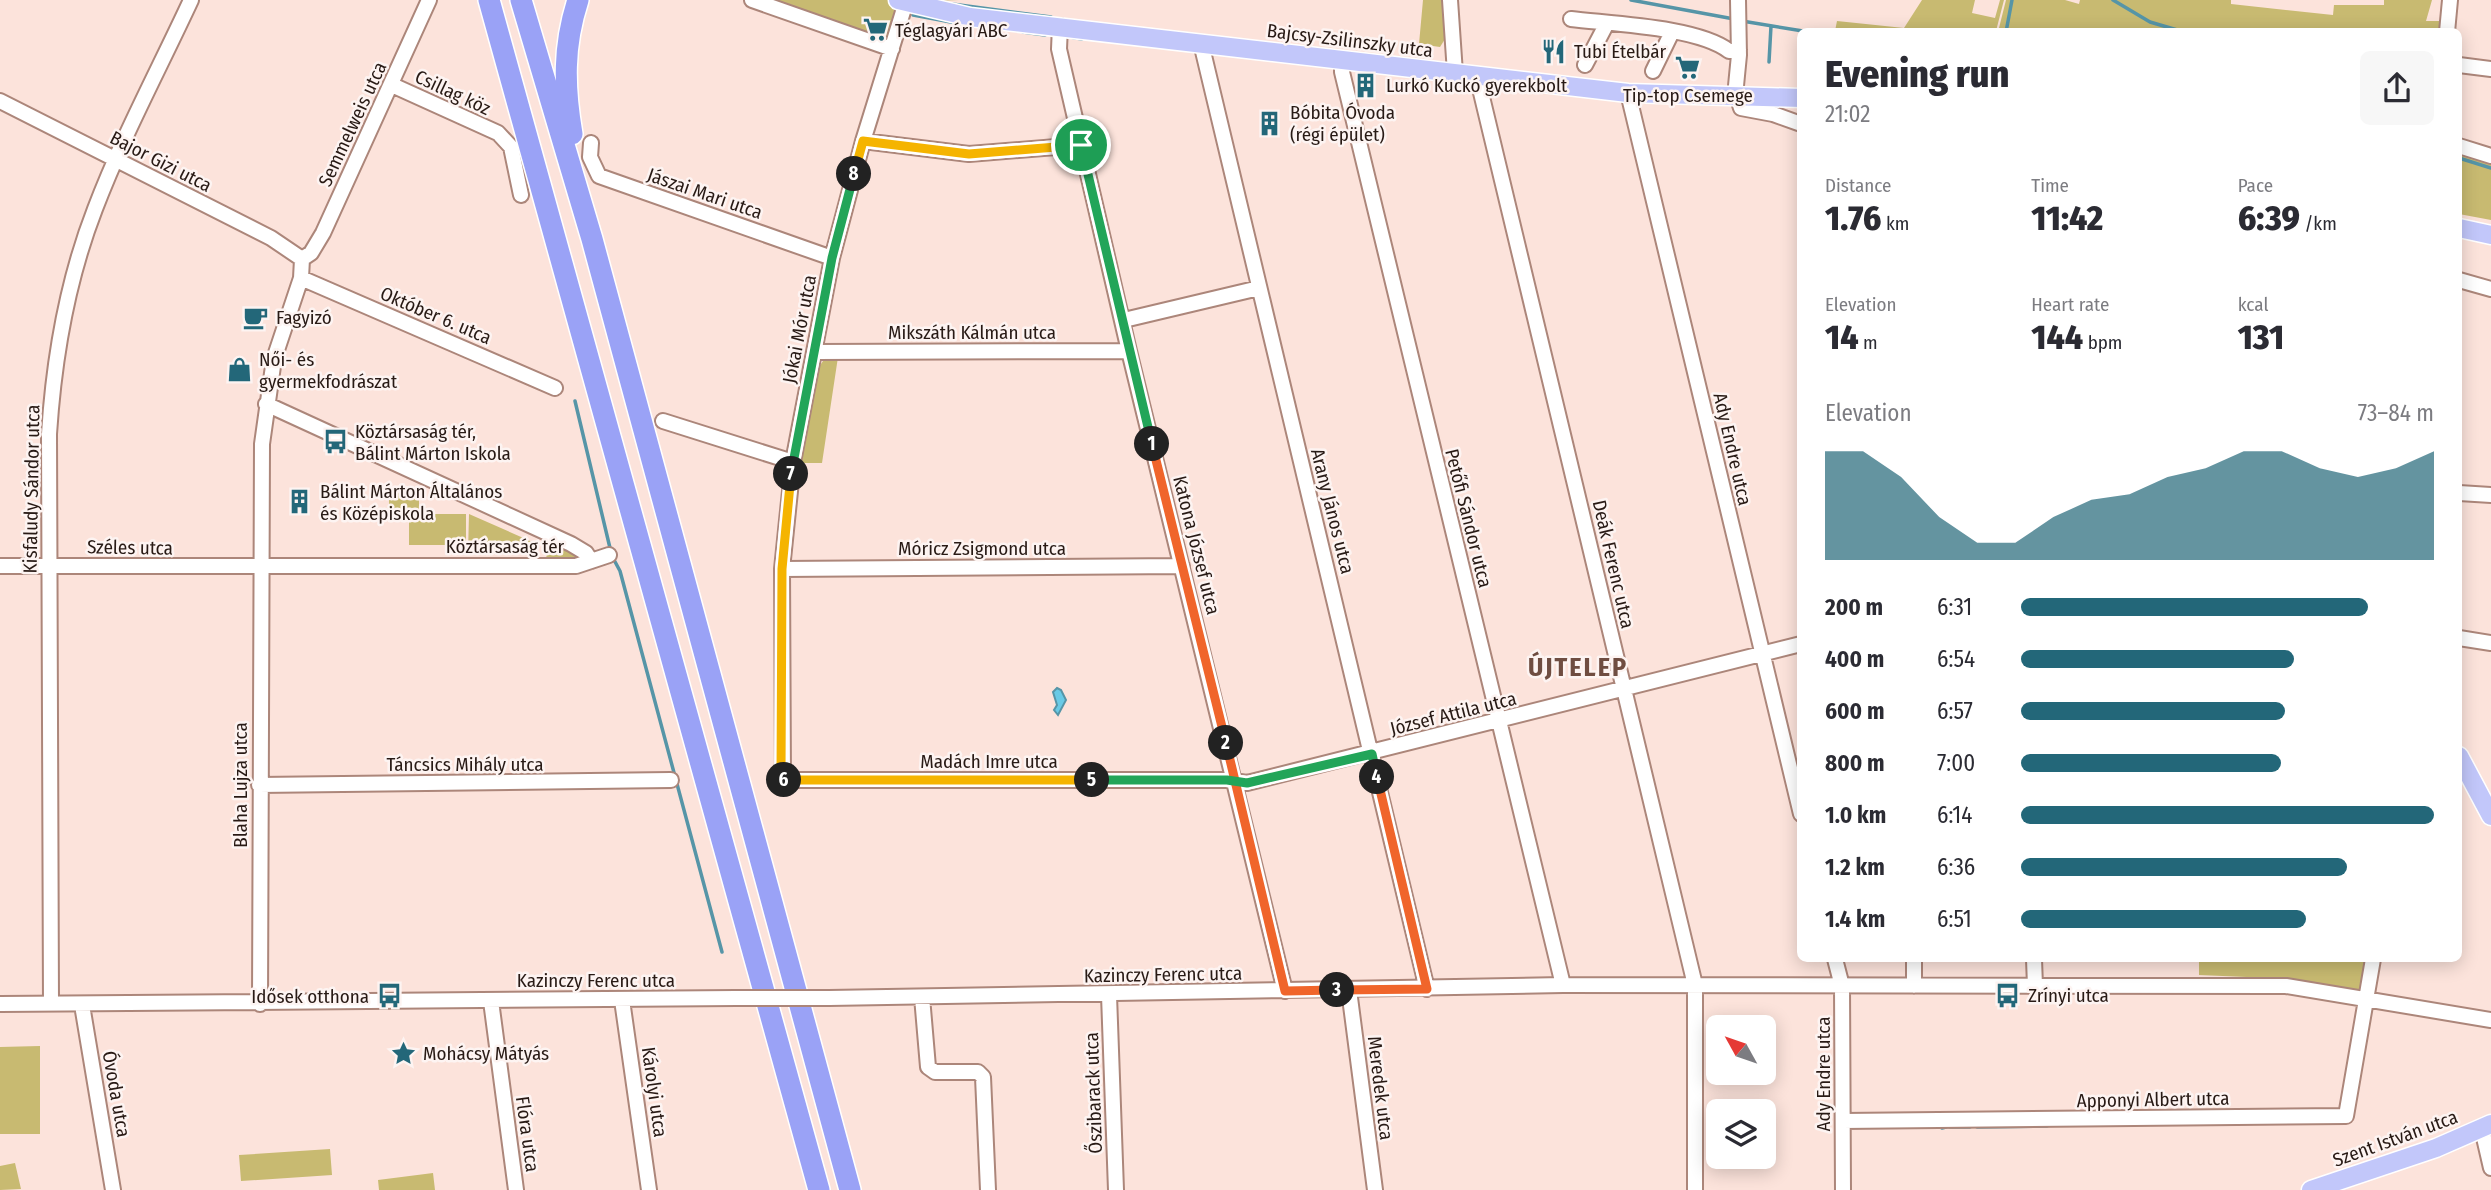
<!DOCTYPE html>
<meta charset="utf-8">
<style>
:root{--surface:#fff;--page:#f7f7f7;--text:#2b2b33;--muted:#7c7c81;--accent:#236779}
body{margin:0;font-family:"Fira Sans Condensed",sans-serif;background:var(--page);color:var(--text);height:100vh;display:flex;flex-direction:column;font-size:26px;white-space:nowrap}
*{box-sizing:border-box;margin:0}
p{font-size:23px;color:var(--muted)}
.icon{flex:none;width:38px;height:38px;fill:none;stroke:currentColor;stroke-width:2;stroke-linecap:round;stroke-linejoin:round}
.map{position:relative;flex:1;overflow:hidden}
.sheet{position:absolute;left:1797px;top:28px;width:665px;height:934px;display:flex;flex-direction:column;background:var(--surface);border-radius:10px;box-shadow:0 4px 18px #0003}
.sheet>*{flex:none}
.needle{width:46px;rotate:310deg}
.tools{position:absolute;left:1706px;top:1015px;display:grid;gap:14px}
.tools a{display:grid;place-items:center;width:70px;height:70px;border-radius:10px;background:var(--surface);box-shadow:0 4px 18px #0003;font-size:35px}
.pin{position:absolute;display:grid;place-items:center;width:60px;height:60px;color:#fff;margin:-30px;border:4px solid #fff;border-radius:50%;box-shadow:0 2px 7px #0007}
.km{position:absolute;width:35px;height:35px;margin:-18px;border-radius:50%;background:#222;color:#fff;font-size:19px;line-height:35px;text-align:center}
.round{display:grid;place-items:center;flex:none;width:74px;height:74px;border-radius:10px;background:var(--page)}
.head{display:flex;align-items:center;justify-content:space-between;height:119px;padding:0 28px}
h1{font-size:38px;font-weight:800;line-height:52px}
.figures{display:grid;grid-template-columns:repeat(3,1fr);gap:10px;height:119px;padding:7px 28px}
.figures div{display:grid;align-content:center}
.figures b{font-size:35px;font-weight:800}
.figures small{font-size:19px;font-weight:400}
.figures p{font-size:19px}
.chart{height:196px;padding:14px 28px}
.chart p{display:flex;justify-content:space-between}
.chart svg{width:100%;height:126px;margin-top:7px;fill:var(--accent);opacity:.7}
ul{padding:0 28px;list-style:none;font-size:23px}
li{display:grid;grid-template-columns:112px 84px 1fr;align-items:center;height:52px}
li i{height:18px;border-radius:9px;background:var(--accent)}
.map>svg:first-child{display:block}
</style>
<div class="map">
<svg width="2491" height="1190" viewBox="0 0 2491 1190">
<rect width="100%" height="100%" fill="#fce3db"/>
<path fill="#c8ba71" d="M752 0H959L906 2 892 49Z
M1423 0H1442L1445 39 1440 47 1419 44Z
M1922 0H1975L1972 13 1995 18 2000 0H2004L1996 31H1835L1837 21 1904 28Z
M2006 0H2065L2079 4 2080 0H2231V4L2333 15 2334 5H2384V0H2432L2426 21H2444L2442 32H1998Z
M2459 150 2491 160V220L2459 214Z
M826 357H838L822 463H798L818 368Z
M389 493H419V509H389Z
M409 514H466V545H409Z
M469 514 537 544 535 552 468 553Z
M549 541 582 557 579 561 546 559Z
M2199 959H2365L2361 991 2291 979 2199 975Z
M40 1046V1134H0V1047Z
M330 1149 332 1175 241 1181 239 1155Z
M15 1163 21 1189 0 1190V1166Z
M433 1173 435 1190H379L378 1180Z"/>
<path fill="#69cae6" stroke="#5695a7" stroke-width="2" d="M1057 688 1061 690 1066 700 1058 715 1054 710 1057 705 1053 692Z"/>
<g fill="none" stroke-linecap="round" stroke-linejoin="round">
<path stroke="#5695a7" stroke-width="3.5" d="M1631 0 1734 19
M2113 0 2150 22 2184 32
M952 4 1051 17
M913 15 967 25
M1742 21 1809 32
M1023 32 1045 35
M2006 32 2012 0
M2386 32 2391 30
M1070 37 1082 39
M1769 62 1771 26
M2459 158 2491 168
M575 401 610 548
M613 558 620 571 722 952
M1950 1127H1970
M1977 1127 2047 1126
M1942 1128 1946 1127"/>
<defs>
<path id="minor" d="M752 0 892 49
M1450 0 1455 73
M906 2 863 141 832 258 793 462 782 569 783 780H1227L1247 783 1801 644
M1571 19C1612 24 1698 27 1729 51L1739 50
M1060 26 1059 49 1129 351 1285 991
M2447 32 2450 0
M1201 43 1427 989
M1342 60V72L1563 985
M1585 65 1607 23
M2459 65 2491 69
M1653 71 1672 32
M1477 76 1695 985V1190
M392 85 498 133 511 147 521 195
M1628 93 1801 814
M1735 96 1739 55 1738 0
M1737 96 1741 108 1773 114 1801 124
M0 101 271 238 302 259
M863 141 969 154 1081 145
M591 143 590 157 599 176 832 258
M2459 146 2491 156
M302 259 311 253 323 233 429 0
M301 278 555 388
M2459 280 2491 289
M1124 320 1259 288
M816 352 1129 351
M266 404 571 544 586 553 591 561
M663 421 793 462
M2459 493 2491 495
M0 566H576L609 555
M782 569 1182 566
M2459 638 2491 643
M259 785 671 780
M1835 959 1842 986 1843 1190
M1914 959V986
M2034 959 2035 986
M1349 990 1375 1190
M1109 995 1116 1190
M922 997 928 1067 935 1072H978L983 1077 988 1190
M829 998 1563 985 2286 986 2491 1020
M622 1000 649 1190
M491 1001 516 1190
M0 1004 736 998
M51 1004 49 434C54 357 67 281 95 209 122 138 159 69 191 0
M260 1004 262 444 274 359 301 278 302 259
M82 1005 113 1190
M1843 1121 2346 1116 2373 959
M2482 1129 2491 1168"/>
<path id="major" d="M898 0 970 17 1628 93 1801 98
M2459 228 2491 235
M2459 756 2491 816
M2311 1190 2436 1148 2491 1124"/>
<path id="highway" d="M489 0 819 1190
M521 0 592 239 850 1190
M572 134C564 87 563 46 578 0"/>
</defs>
<use href="#minor" stroke="#ac867a" stroke-width="18"/>
<use href="#major" stroke="#fff" stroke-width="21"/>
<use href="#highway" stroke="#fff" stroke-width="24"/>
<use href="#minor" stroke="#fff" stroke-width="14"/>
<use href="#major" stroke="#c2c7fa" stroke-width="18"/>
<use href="#highway" stroke="#9aa2f6" stroke-width="21"/>
<defs>
<path id="minor-bridge" d="M736 998H829"/>
</defs>
<use href="#minor-bridge" stroke="#ac867a" stroke-width="18" stroke-linecap="butt"/>
<use href="#minor-bridge" stroke="#fff" stroke-width="14"/>
</g>
<g fill="none" stroke-linecap="round" stroke-linejoin="round">
<defs>
<path id="split-1" d="M1081 145 1152 444"/>
<path id="split-2" d="M1152 444 1226 743"/>
<path id="split-3" d="M1226 743 1285 991 1337 990"/>
<path id="split-4" d="M1337 990 1427 989 1377 777"/>
<path id="split-5" d="M1092 780H1227L1247 783 1372 754 1377 777"/>
<path id="split-6" d="M784 780H1092"/>
<path id="split-7" d="M784 780 781 776 782 569 791 474"/>
<path id="split-8" d="M791 474 832 258 854 174"/>
<path id="split-9" d="M854 174 863 141 969 154 1081 145"/>
</defs>
<use href="#split-1" stroke="#fff" stroke-width="14"/>
<use href="#split-2" stroke="#fff" stroke-width="14"/>
<use href="#split-3" stroke="#fff" stroke-width="14"/>
<use href="#split-4" stroke="#fff" stroke-width="14"/>
<use href="#split-5" stroke="#fff" stroke-width="14"/>
<use href="#split-6" stroke="#fff" stroke-width="14"/>
<use href="#split-7" stroke="#fff" stroke-width="14"/>
<use href="#split-8" stroke="#fff" stroke-width="14"/>
<use href="#split-9" stroke="#fff" stroke-width="14"/>
<use href="#split-1" stroke="#22a559" stroke-width="9"/>
<use href="#split-2" stroke="#f0652b" stroke-width="9"/>
<use href="#split-3" stroke="#f0652b" stroke-width="9"/>
<use href="#split-4" stroke="#f0652b" stroke-width="9"/>
<use href="#split-5" stroke="#22a559" stroke-width="9"/>
<use href="#split-6" stroke="#f5b400" stroke-width="9"/>
<use href="#split-7" stroke="#f5b400" stroke-width="9"/>
<use href="#split-8" stroke="#22a559" stroke-width="9"/>
<use href="#split-9" stroke="#f5b400" stroke-width="9"/>
</g>
<defs>
<symbol id="supermarket-bare" viewBox="-9 -9 18 18"><path d="M-6-5.5h2.5l.6 2H6L4.5 2H-2.5L-4.4-4H-6ZM-1.5 3.2a1.3 1.3 0 1 0 .1 0ZM3 3.2a1.3 1.3 0 1 0 .1 0Z" fill="#236779" stroke="#fdf4f2" stroke-width="2.5" paint-order="stroke"/></symbol>
<symbol id="restaurant-bare" viewBox="-9 -9 18 18"><path d="M-5-6h1v4h1v-4h1v4h1v-4h1v5L-1.5 .5V6h-2V.5L-5-1ZM5-6V6H3V1.5H1.5Q1.5-4 5-6Z" fill="#236779" stroke="#fdf4f2" stroke-width="2.5" paint-order="stroke"/></symbol>
<symbol id="building-bare" viewBox="-9 -9 18 18"><path d="M-4-6H4V6H1V3H-1V6H-4ZM-2.5-4.3h1.7v1.8h-1.7ZM.8-4.3h1.7v1.8H.8ZM-2.5-1h1.7V.8h-1.7ZM.8-1h1.7V.8H.8Z" fill="#236779" stroke="#fdf4f2" stroke-width="2.5" paint-order="stroke"/></symbol>
<symbol id="cafe-bare" viewBox="-9 -9 18 18"><path d="M-5.5-4.5H6V0H3Q3 3.5 0 3.5H-2.5Q-5.5 3.5-5.5 0ZM3-3.2v2h1.7v-2ZM-6 4.5H4V6H-6Z" fill="#236779" stroke="#fdf4f2" stroke-width="2.5" paint-order="stroke"/></symbol>
<symbol id="shop-bare" viewBox="-9 -9 18 18"><path d="M-5-2.5h2.3a2.7 3.5 0 0 1 5.4 0H5L5.5 6h-11ZM-1.5-2.5h3a1.5 2.3 0 0 0-3 0Z" fill="#236779" stroke="#fdf4f2" stroke-width="2.5" paint-order="stroke"/></symbol>
<symbol id="bus-bare" viewBox="-9 -9 18 18"><path d="M-5-6H5V4H4V6H2V4H-2V6H-4V4H-5ZM-3.5-4V0h7V-4ZM-3.5 1.2v1.5H-2V1.2ZM2 1.2v1.5H3.5V1.2Z" fill="#236779" stroke="#fdf4f2" stroke-width="2.5" paint-order="stroke"/></symbol>
<symbol id="sight-bare" viewBox="-9 -9 18 18"><path d="M0-6L1.8-2.2L6-1.7L2.9 1.2L3.7 5.4L0 3.3L-3.7 5.4L-2.9 1.2L-6-1.7L-1.8-2.2Z" fill="#236779" stroke="#fdf4f2" stroke-width="2.5" paint-order="stroke"/></symbol>
</defs>
<g fill-rule="evenodd">
<use href="#supermarket-bare" x="858" y="12" width="35" height="35"/>
<use href="#restaurant-bare" x="1536" y="34" width="35" height="35"/>
<use href="#supermarket-bare" x="1670" y="50" width="35" height="35"/>
<use href="#building-bare" x="1348" y="68" width="35" height="35"/>
<use href="#building-bare" x="1252" y="106" width="35" height="35"/>
<use href="#cafe-bare" x="238" y="300" width="35" height="35"/>
<use href="#shop-bare" x="222" y="352" width="35" height="35"/>
<use href="#bus-bare" x="318" y="424" width="35" height="35"/>
<use href="#building-bare" x="282" y="484" width="35" height="35"/>
<use href="#bus-bare" x="1990" y="978" width="35" height="35"/>
<use href="#bus-bare" x="372" y="978" width="35" height="35"/>
<use href="#sight-bare" x="386" y="1036" width="35" height="35"/>
</g>
<g text-anchor="middle" stroke-width="5" stroke-linejoin="round" paint-order="stroke">
<g font-size="19" fill="#281a15" stroke="#fdf4f2" text-anchor="start">
<text x="895" y="37">Téglagyári ABC</text>
<text x="1574" y="58">Tubi Ételbár</text>
<text x="1386" y="92">Lurkó Kuckó gyerekbolt</text>
<text x="1688" y="102" text-anchor="middle">Tip-top Csemege</text>
<text x="1290" y="119">Bóbita Óvoda<tspan x="1290" dy="22">(régi épület)</tspan></text>
<text x="276" y="324">Fagyizó</text>
<text x="259" y="366">Női- és<tspan x="259" dy="22">gyermekfodrászat</tspan></text>
<text x="355" y="438">Köztársaság tér,<tspan x="355" dy="22">Bálint Márton Iskola</tspan></text>
<text x="320" y="498">Bálint Márton Általános<tspan x="320" dy="22">és Középiskola</tspan></text>
<text x="2028" y="1002">Zrínyi utca</text>
<text x="369" y="1003" text-anchor="end">Idősek otthona</text>
<text x="423" y="1060">Mohácsy Mátyás</text>
</g>
<g font-size="19" fill="#281a15" stroke="#fdf4f2">
<text transform="translate(1350 40) rotate(7)" y="7">Bajcsy-Zsilinszky utca</text>
<text transform="translate(453 92) rotate(25)" y="7">Csillag köz</text>
<text transform="translate(352 124) rotate(-65)" y="7">Semmelweis utca</text>
<text transform="translate(161 161) rotate(27)" y="7">Bajor Gizi utca</text>
<text transform="translate(705 193) rotate(19)" y="7">Jászai Mari utca</text>
<text transform="translate(436 315) rotate(23)" y="7">Október 6. utca</text>
<text transform="translate(799 329) rotate(-79)" y="7">Jókai Mór utca</text>
<text x="972" y="339">Mikszáth Kálmán utca</text>
<text transform="translate(1733 449) rotate(77)" y="7">Ady Endre utca</text>
<text transform="translate(31 489) rotate(-89)" y="7">Kisfaludy Sándor utca</text>
<text transform="translate(1333 511) rotate(76)" y="7">Arany János utca</text>
<text transform="translate(1469 518) rotate(76)" y="7">Petőfi Sándor utca</text>
<text transform="translate(1197 545) rotate(76)" y="7">Katona József utca</text>
<text x="505" y="553">Köztársaság tér</text>
<text transform="translate(130 547) rotate(1)" y="7">Széles utca</text>
<text x="982" y="555">Móricz Zsigmond utca</text>
<text transform="translate(1614 564) rotate(77)" y="7">Deák Ferenc utca</text>
<text transform="translate(1453 713) rotate(-14)" y="7">József Attila utca</text>
<text x="989" y="768">Madách Imre utca</text>
<text x="465" y="771">Táncsics Mihály utca</text>
<text transform="translate(240 785) rotate(-90)" y="7">Blaha Lujza utca</text>
<text transform="translate(1163 974) rotate(-1)" y="7">Kazinczy Ferenc utca</text>
<text x="596" y="987">Kazinczy Ferenc utca</text>
<text transform="translate(1823 1074) rotate(-90)" y="7">Ady Endre utca</text>
<text transform="translate(1381 1088) rotate(83)" y="7">Meredek utca</text>
<text transform="translate(655 1092) rotate(82)" y="7">Károlyi utca</text>
<text transform="translate(1093 1093) rotate(-92)" y="7">Őszibarack utca</text>
<text transform="translate(117 1094) rotate(80)" y="7">Óvoda utca</text>
<text transform="translate(2153 1099) rotate(-1)" y="7">Apponyi Albert utca</text>
<text transform="translate(528 1134) rotate(82)" y="7">Flóra utca</text>
<text transform="translate(2395 1138) rotate(-20)" y="7">Szent István utca</text>
</g>
<g font-size="26" font-weight="bold" letter-spacing="2" fill="#6f4d41" stroke="#fdf4f2">
<text x="1578" y="676">ÚJTELEP</text>
</g>
</g>
</svg>
<div class="tools">
<a><svg class="needle" viewBox="-14 -14 28 28"><path d="M0-13l5 13h-10z" fill="#e53935"/><path d="M0 13l5-13h-10z" fill="#7c7c81"/></svg></a>
<a><svg class="icon" aria-label="layers" viewBox="0 0 24 24"><path d="M12 4l9 5-9 5-9-5zM3 14l9 5 9-5"/></svg></a>
</div>
<div class="pin" style="left:1081px;top:145px;background:#1e9e55"><svg class="icon" aria-label="arrive" viewBox="0 0 24 24"><path d="M6 21V4h12l-3 4 3 4H6"/></svg></div>
<b class="km" style="left:1152px;top:444px">1</b>
<b class="km" style="left:1226px;top:743px">2</b>
<b class="km" style="left:1337px;top:990px">3</b>
<b class="km" style="left:1377px;top:777px">4</b>
<b class="km" style="left:1092px;top:780px">5</b>
<b class="km" style="left:784px;top:780px">6</b>
<b class="km" style="left:791px;top:474px">7</b>
<b class="km" style="left:854px;top:174px">8</b>
<section class="sheet">
<div class="head"><div><h1>Evening run</h1><p>21:02</p></div><a class="round"><svg class="icon" aria-label="share" viewBox="0 0 24 24"><path d="M12 15V3M7 8l5-5 5 5M5 13v7h14v-7"/></svg></a></div>
<div class="figures">
<div><p>Distance</p><b>1.76<small> km</small></b></div>
<div><p>Time</p><b>11:42</b></div>
<div><p>Pace</p><b>6:39<small> /km</small></b></div>
</div>
<div class="figures">
<div><p>Elevation</p><b>14<small> m</small></b></div>
<div><p>Heart rate</p><b>144<small> bpm</small></b></div>
<div><p>kcal</p><b>131</b></div>
</div>
<div class="chart"><p><span>Elevation</span>73–84 m</p>
<svg viewBox="0 0 160 44" preserveAspectRatio="none"><path d="M0 44V6L10 6L20 15L30 29L40 38L50 38L60 29L70 23L80 21L90 15L100 12L110 6L120 6L130 12L140 15L150 12L160 6V44z"/></svg>
</div>
<ul>
<li><b>200 m</b>6:31<i style="width:84%"></i></li>
<li><b>400 m</b>6:54<i style="width:66%"></i></li>
<li><b>600 m</b>6:57<i style="width:64%"></i></li>
<li><b>800 m</b>7:00<i style="width:63%"></i></li>
<li><b>1.0 km</b>6:14<i style="width:100%"></i></li>
<li><b>1.2 km</b>6:36<i style="width:79%"></i></li>
<li><b>1.4 km</b>6:51<i style="width:69%"></i></li>
</ul>
</section>
</div>
